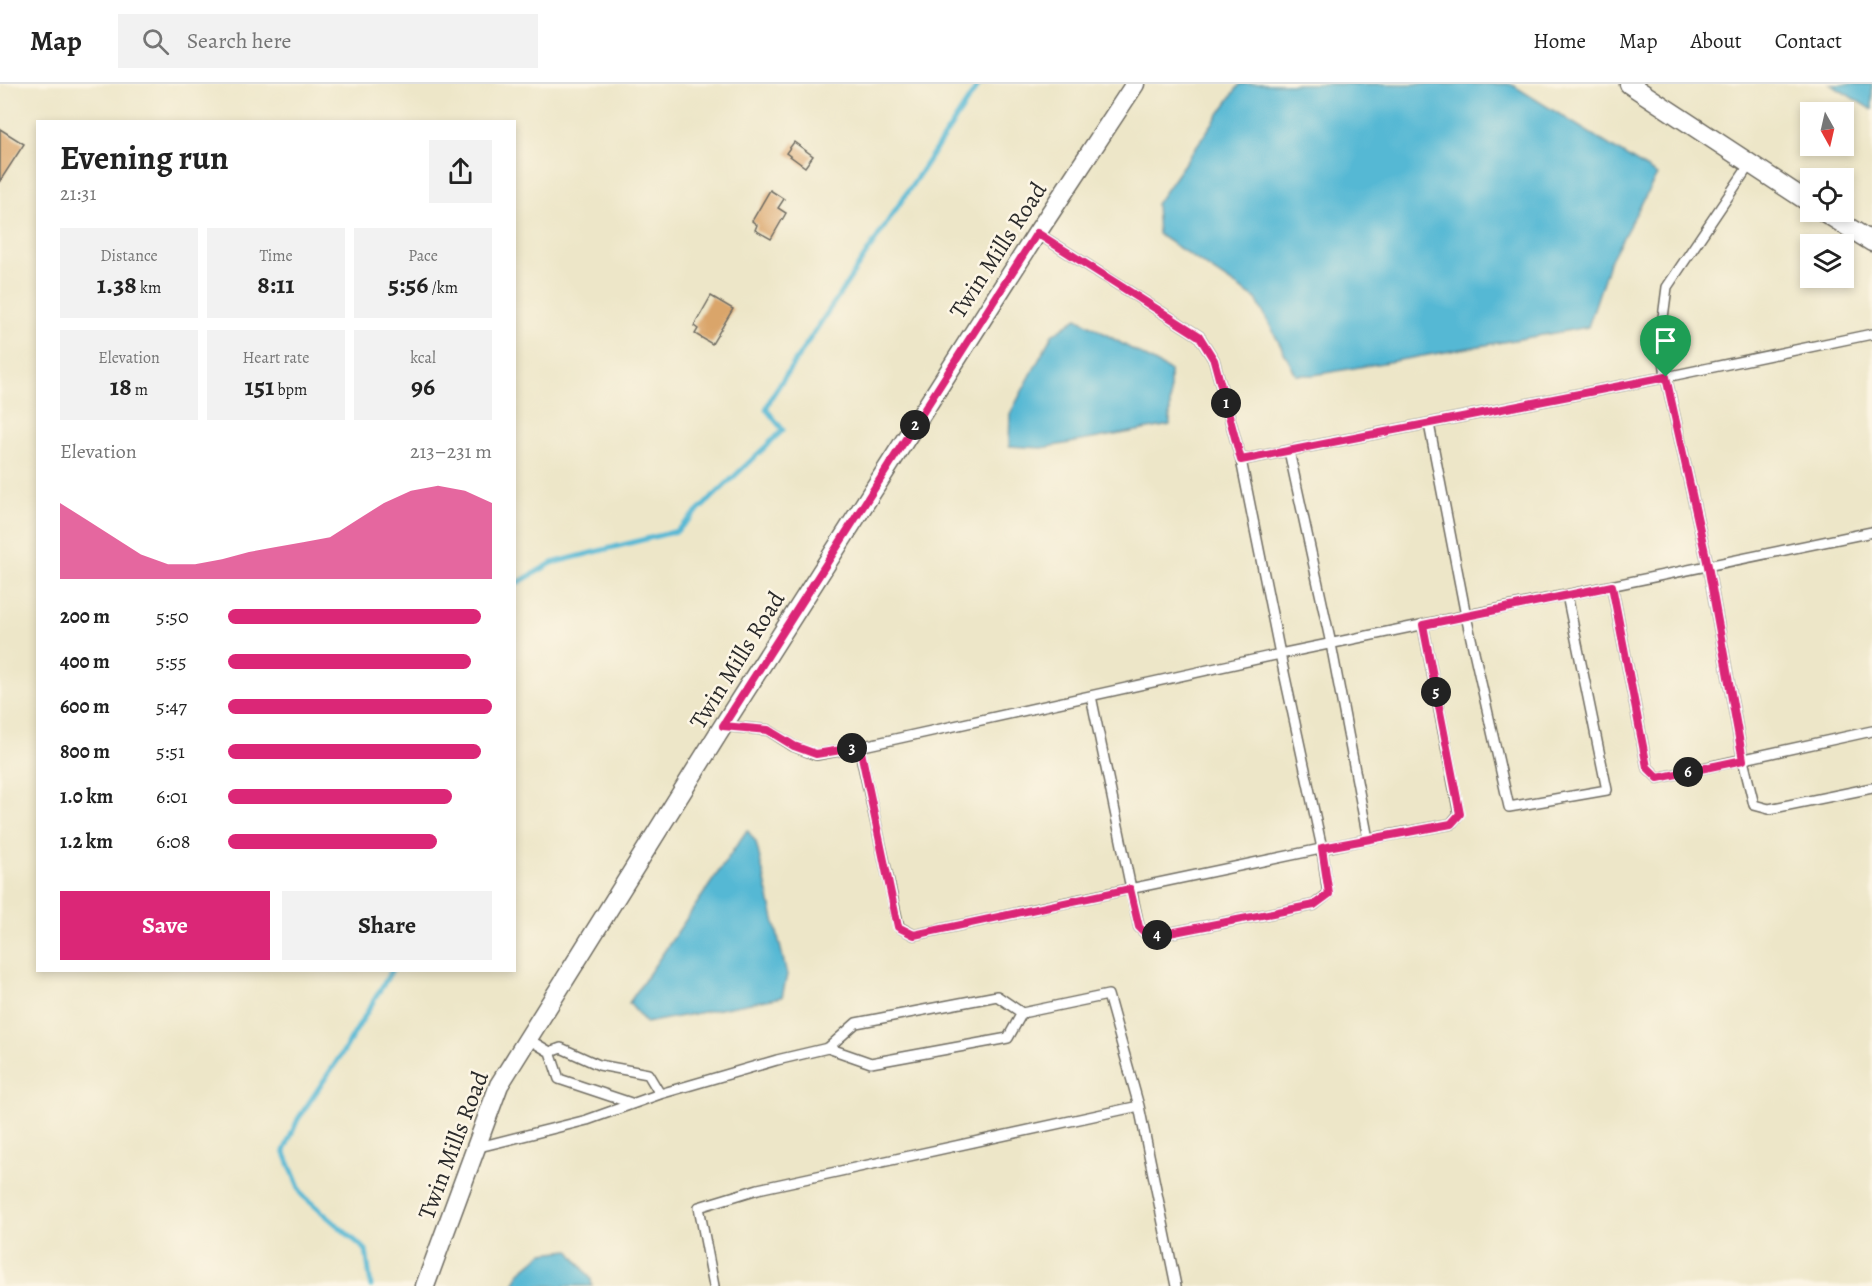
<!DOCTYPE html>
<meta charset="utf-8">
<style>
:root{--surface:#fff;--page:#f2f2f2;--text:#222;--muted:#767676;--line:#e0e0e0;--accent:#db2777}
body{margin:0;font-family:Alegreya,serif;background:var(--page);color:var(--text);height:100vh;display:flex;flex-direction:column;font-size:22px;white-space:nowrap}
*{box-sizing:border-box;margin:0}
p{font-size:20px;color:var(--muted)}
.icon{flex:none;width:33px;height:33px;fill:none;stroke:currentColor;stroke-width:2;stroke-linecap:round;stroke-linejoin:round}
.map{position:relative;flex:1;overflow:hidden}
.details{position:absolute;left:36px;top:36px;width:480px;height:852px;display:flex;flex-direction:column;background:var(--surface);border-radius:0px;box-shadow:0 3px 9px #0003}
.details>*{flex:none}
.needle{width:39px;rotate:172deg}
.controls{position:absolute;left:1800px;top:18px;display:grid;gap:12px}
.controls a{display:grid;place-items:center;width:54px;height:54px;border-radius:0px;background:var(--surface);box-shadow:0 3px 9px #0003;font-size:30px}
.pin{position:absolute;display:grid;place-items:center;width:51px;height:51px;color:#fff;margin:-62px -26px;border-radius:50% 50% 50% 0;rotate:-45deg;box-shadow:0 0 6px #0007}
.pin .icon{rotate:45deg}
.km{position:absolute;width:30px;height:30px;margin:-15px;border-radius:50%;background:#222;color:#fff;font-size:16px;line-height:30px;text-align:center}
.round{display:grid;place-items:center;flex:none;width:63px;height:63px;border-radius:0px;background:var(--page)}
.overview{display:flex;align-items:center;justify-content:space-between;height:102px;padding:0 24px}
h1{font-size:33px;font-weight:700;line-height:45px}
.stats{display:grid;grid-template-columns:repeat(3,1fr);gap:9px;height:102px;padding:6px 24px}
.stats div{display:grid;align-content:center;border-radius:0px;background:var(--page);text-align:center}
.stats b{font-size:26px;font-weight:700}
.stats small{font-size:16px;font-weight:400}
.stats p{font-size:16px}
.chart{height:168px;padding:12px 24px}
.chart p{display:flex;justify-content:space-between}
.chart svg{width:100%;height:108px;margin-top:6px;fill:var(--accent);opacity:.7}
.action{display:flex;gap:12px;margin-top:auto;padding:12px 24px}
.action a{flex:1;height:69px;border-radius:0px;background:var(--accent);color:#fff;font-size:24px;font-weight:700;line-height:69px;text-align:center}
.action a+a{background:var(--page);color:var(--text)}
ul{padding:0 24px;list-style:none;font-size:20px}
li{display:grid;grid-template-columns:96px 72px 1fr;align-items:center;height:45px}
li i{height:15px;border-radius:8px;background:var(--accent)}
header{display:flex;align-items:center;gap:36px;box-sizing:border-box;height:84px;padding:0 30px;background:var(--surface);border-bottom:2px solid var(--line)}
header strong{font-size:28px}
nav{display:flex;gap:33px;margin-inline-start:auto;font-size:21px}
.search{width:420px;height:54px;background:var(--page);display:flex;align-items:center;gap:15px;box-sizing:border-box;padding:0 21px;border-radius:0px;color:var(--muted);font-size:22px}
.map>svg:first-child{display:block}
</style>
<header>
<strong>Map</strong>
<div class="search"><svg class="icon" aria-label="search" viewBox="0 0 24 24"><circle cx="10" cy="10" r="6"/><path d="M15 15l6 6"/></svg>Search here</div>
<nav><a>Home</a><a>Map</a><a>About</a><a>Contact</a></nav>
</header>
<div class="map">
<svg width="1872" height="1202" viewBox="0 0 1872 1202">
<rect width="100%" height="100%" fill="#fcf5e5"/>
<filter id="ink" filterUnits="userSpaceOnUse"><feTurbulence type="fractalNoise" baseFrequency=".0167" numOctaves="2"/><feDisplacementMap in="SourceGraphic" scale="12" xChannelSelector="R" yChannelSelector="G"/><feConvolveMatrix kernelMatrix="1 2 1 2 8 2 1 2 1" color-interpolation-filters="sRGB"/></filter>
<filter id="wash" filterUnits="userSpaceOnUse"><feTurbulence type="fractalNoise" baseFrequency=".008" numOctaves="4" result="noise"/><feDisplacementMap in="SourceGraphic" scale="24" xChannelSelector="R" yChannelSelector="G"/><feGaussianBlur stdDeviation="1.35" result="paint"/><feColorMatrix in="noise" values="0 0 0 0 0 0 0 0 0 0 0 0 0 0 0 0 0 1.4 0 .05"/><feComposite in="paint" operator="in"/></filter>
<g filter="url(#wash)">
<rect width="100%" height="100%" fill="#ede6c8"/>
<path fill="#55b8d4" stroke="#407280" stroke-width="1.5" d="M1240 0H1511L1657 91 1609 179 1588 243 1314 291H1296L1256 215 1158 150 1156 120Z
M1830 0H1872V26Z
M1077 234 1170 287V341L1042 364 1009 362 1010 330 1052 251Z
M747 746 756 758 787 891 782 913 646 939 629 919Z
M569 1166 591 1195 592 1202H514L520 1188 543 1169Z"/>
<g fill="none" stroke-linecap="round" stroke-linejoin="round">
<path stroke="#55b8d4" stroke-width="5" d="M514 501 552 479 677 447 783 346 766 325 772 312 979 0
M371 1202 366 1166 302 1111 284 1067 298 1035 345 965 392 886"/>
</g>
<g id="blocks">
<path fill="#daa56a" d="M0 45 24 60 0 97Z
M794 58 813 72 805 83 786 69Z
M770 106 784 115 778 124 786 129 771 155 755 146 757 141 752 137Z
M711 212 733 225 712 260 695 250 698 245 694 242Z"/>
</g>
</g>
<g filter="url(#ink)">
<use href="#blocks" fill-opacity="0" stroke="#6f6c62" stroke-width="1.5"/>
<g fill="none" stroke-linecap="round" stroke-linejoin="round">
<defs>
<path id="service" d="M1037 149 1199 252 1214 276 1241 376 1666 293 1661 249 1667 203 1750 80
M1872 250 1666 293 1708 482 1743 676 1754 721 1769 725 1872 704
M1429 340 1466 532 1509 723 1607 706 1567 511
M1289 367 1331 560 1368 755 1451 740 1459 730 1423 541
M1241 376 1280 570 1872 448
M1612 502 1647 683 1658 694 1872 647
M1091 612 1139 843 1149 853 1314 821 1328 810 1322 764 1280 570 859 663 899 843 914 851C1065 818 1217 787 1368 755
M723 642 768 646 793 662 816 671 859 663
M528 955 550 968 559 995 631 1019
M828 964 871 979 1008 954 1022 929
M550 968 561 964 599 981 648 990 660 1010
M475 1064 587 1036 660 1010 777 976 828 964 856 939 997 912 1022 929 1108 911 1139 1022 1176 1202
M714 1202 699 1123 758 1105 1139 1022"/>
<path id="minor" d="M1629 0 1810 119
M1824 128 1872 158
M425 1202 499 1001 723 642 1037 149 1135 0"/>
</defs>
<use href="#service" stroke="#6f6c62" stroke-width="12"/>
<use href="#minor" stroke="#6f6c62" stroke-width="21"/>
<use href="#service" stroke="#fff" stroke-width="9"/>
<use href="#minor" stroke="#fff" stroke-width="18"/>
</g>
</g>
<g fill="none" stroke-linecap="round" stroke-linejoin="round" filter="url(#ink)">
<defs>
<path id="route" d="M1037 149 1199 252 1214 276 1241 376 1666 293 1708 482 1743 676 1658 694 1647 683 1612 502 1423 541 1460 730 1451 740 1322 764 1329 810 1314 821 1149 853 1139 843 1130 805 914 851 898 843 860 663 816 670 794 662 768 646 723 642Z"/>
</defs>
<use href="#route" stroke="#fff" stroke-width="12"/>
<use href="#route" stroke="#db2777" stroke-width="8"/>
</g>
<g text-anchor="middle" stroke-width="5" stroke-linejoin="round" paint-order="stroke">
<g font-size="24" fill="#2b2b2b" stroke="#fcf5e5">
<text transform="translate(998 166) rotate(-57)" y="8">Twin Mills Road</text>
<text transform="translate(737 576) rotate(-58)" y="8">Twin Mills Road</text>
<text transform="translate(453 1061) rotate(-69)" y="8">Twin Mills Road</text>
</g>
</g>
</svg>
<div class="controls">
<a><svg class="needle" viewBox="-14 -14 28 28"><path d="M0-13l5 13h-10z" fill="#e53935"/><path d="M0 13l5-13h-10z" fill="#767676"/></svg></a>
<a><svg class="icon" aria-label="locate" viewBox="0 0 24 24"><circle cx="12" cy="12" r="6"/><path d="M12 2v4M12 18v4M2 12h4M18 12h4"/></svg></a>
<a><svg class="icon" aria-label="layers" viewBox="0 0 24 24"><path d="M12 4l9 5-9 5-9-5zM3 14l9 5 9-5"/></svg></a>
</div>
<div class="pin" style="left:1666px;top:293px;background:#1e9e55"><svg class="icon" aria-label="arrive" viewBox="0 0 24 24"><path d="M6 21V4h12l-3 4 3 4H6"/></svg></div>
<b class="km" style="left:1226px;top:319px">1</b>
<b class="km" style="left:915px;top:341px">2</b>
<b class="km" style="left:852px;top:664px">3</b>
<b class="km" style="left:1157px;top:851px">4</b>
<b class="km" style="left:1436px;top:608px">5</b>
<b class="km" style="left:1688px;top:688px">6</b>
<section class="details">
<div class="overview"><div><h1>Evening run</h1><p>21:31</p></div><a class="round"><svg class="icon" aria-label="share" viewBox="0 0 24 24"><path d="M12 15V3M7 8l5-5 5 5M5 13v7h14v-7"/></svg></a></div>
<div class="stats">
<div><p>Distance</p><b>1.38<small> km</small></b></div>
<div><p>Time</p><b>8:11</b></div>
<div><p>Pace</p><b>5:56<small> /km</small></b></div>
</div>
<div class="stats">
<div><p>Elevation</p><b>18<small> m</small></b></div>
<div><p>Heart rate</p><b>151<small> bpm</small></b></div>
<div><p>kcal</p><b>96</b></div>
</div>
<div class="chart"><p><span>Elevation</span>213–231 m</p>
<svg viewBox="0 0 160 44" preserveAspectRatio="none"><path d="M0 44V13L10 20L20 27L30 34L40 38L50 38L60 36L70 33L80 31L90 29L100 27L110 20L120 13L130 8L140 6L150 8L160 13V44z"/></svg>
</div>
<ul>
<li><b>200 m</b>5:50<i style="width:96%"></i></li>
<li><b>400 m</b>5:55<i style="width:92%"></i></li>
<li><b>600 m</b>5:47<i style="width:100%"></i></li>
<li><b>800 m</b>5:51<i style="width:96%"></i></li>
<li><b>1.0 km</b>6:01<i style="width:85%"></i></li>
<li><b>1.2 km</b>6:08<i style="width:79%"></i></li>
</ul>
<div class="action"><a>Save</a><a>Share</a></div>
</section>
</div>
